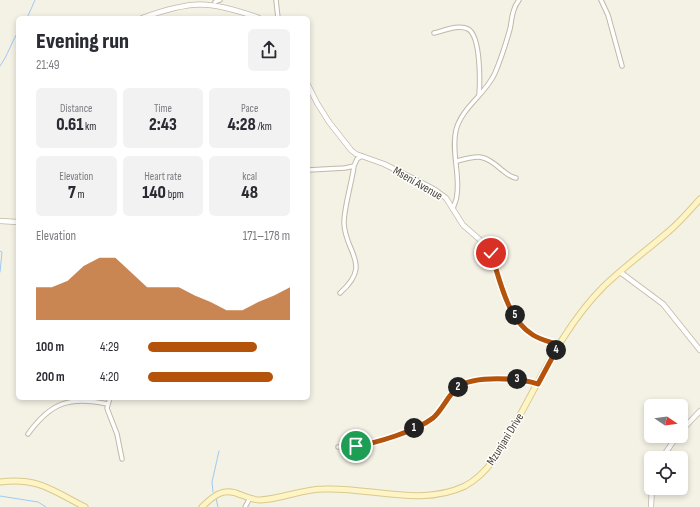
<!DOCTYPE html>
<meta charset="utf-8">
<style>
:root{--surface:#fff;--page:#f2f2f3;--text:#2b2b33;--muted:#7c7c81;--accent:#b45309}
body{margin:0;font-family:"Sofia Sans Condensed",sans-serif;background:var(--page);color:var(--text);height:100vh;display:flex;flex-direction:column;font-size:15px;white-space:nowrap}
*{box-sizing:border-box;margin:0}
p{font-size:13px;color:var(--muted)}
.icon{flex:none;width:22px;height:22px;fill:none;stroke:currentColor;stroke-width:2;stroke-linecap:round;stroke-linejoin:round}
.map{position:relative;flex:1;overflow:hidden}
.drawer{position:absolute;left:16px;top:16px;width:294px;height:384px;display:flex;flex-direction:column;background:var(--surface);border-radius:6px;box-shadow:0 2px 6px #0003}
.drawer>*{flex:none}
.needle{width:26px;rotate:103deg}
.fabs{position:absolute;left:644px;top:399px;display:grid;gap:8px}
.fabs a{display:grid;place-items:center;width:44px;height:44px;border-radius:6px;background:var(--surface);box-shadow:0 2px 6px #0003;font-size:20px}
.pin{position:absolute;display:grid;place-items:center;width:34px;height:34px;color:#fff;margin:-17px;border:2px solid #fff;border-radius:50%;box-shadow:0 1px 4px #0007}
.km{position:absolute;width:20px;height:20px;margin:-10px;border-radius:50%;background:#222;color:#fff;font-size:11px;line-height:20px;text-align:center}
.round{display:grid;place-items:center;flex:none;width:42px;height:42px;border-radius:6px;background:var(--page)}
.overview{display:flex;align-items:center;justify-content:space-between;height:68px;padding:0 20px}
h1{font-size:22px;font-weight:800;line-height:30px}
.figures{display:grid;grid-template-columns:repeat(3,1fr);gap:6px;height:68px;padding:4px 20px}
.figures div{display:grid;align-content:center;border-radius:6px;background:var(--page);text-align:center}
.figures b{font-size:17px;font-weight:800}
.figures small{font-size:11px;font-weight:400}
.figures p{font-size:11px}
.chart{height:112px;padding:8px 20px}
.chart p{display:flex;justify-content:space-between}
.chart svg{width:100%;height:72px;margin-top:4px;fill:var(--accent);opacity:.7}
ul{padding:0 20px;list-style:none;font-size:13px}
li{display:grid;grid-template-columns:64px 48px 1fr;align-items:center;height:30px}
li i{height:10px;border-radius:5px;background:var(--accent)}
.map>svg:first-child{display:block}
</style>
<div class="map">
<svg width="700" height="507" viewBox="0 0 700 507">
<rect width="100%" height="100%" fill="#f4f1e5"/>
<g fill="none" stroke-linecap="round" stroke-linejoin="round">
<path stroke="#9ecaf4" stroke-width="1" d="M27 18 35 0
M0 66C8 55 11 43 18 32
M0 251 2 252 0 272
M213 492 212 482 219 451
M0 496 38 502 46 507
M216 498 218 507"/>
<defs>
<path id="minor" d="M276 0 278 18
M601 0 608 15 622 66
M215 2 220 0
M434 33C443 31 459 24 468 29 481 36 480 82 479 95
M457 161C479 155 484 154 502 170 507 174 510 177 516 178
M308 170 345 168 354 166 357 159 362 156
M453 209C454 204 457 200 457 194 460 173 451 151 456 130 462 107 486 94 495 73 501 59 506 43 510 29 512 19 512 9 519 0
M340 293C373 264 345 253 344 223 344 207 352 182 354 166
M110 398 107 408 108 411 117 434 122 459
M28 434C51 402 70 396 108 404
M338 447C367 446 407 435 430 419 441 412 447 398 456 389 470 374 520 378 538 384
M245 507 250 498"/>
<path id="tertiary" d="M142 18C192 0 209 0 259 18
M308 85 317 103 329 122 351 150 356 154 384 164 422 183 435 190 446 198 463 225 487 246 491 253 505 297 511 309 520 322 532 335 559 345
M0 221 18 222
M620 272 663 304 700 350
M681 431 700 411
M662 458 677 436
M651 507 652 488"/>
<path id="secondary" d="M0 482C38 477 53 491 85 507
M202 507C214 495 224 487 241 495 247 497 253 500 260 500 282 499 302 489 324 489 371 487 421 507 465 486 489 473 502 448 514 426 541 378 564 326 604 286 624 267 647 250 668 232 680 222 690 210 700 199"/>
</defs>
<use href="#minor" stroke="#c0b9a7" stroke-width="5.5"/>
<use href="#tertiary" stroke="#c0b9a7" stroke-width="6"/>
<use href="#secondary" stroke="#d7ca92" stroke-width="7"/>
<use href="#minor" stroke="#fff" stroke-width="3.5"/>
<use href="#tertiary" stroke="#fff" stroke-width="4.5"/>
<use href="#secondary" stroke="#fff5c4" stroke-width="5"/>
</g>
<g fill="none" stroke-linecap="round" stroke-linejoin="round">
<defs>
<path id="route" d="M356 446C377 443 416 431 433 418 443 409 448 395 458 387 474 375 520 378 538 384L559 345C551 342 541 340 533 335 507 319 500 280 491 253"/>
</defs>
<use href="#route" stroke="#fff" stroke-width="8"/>
<use href="#route" stroke="#b45309" stroke-width="5"/>
</g>
<g text-anchor="middle" stroke-width="3" stroke-linejoin="round" paint-order="stroke">
<g font-size="12" fill="#474134" stroke="#fff">
<text transform="translate(418 183) rotate(30)" y="4">Mseni Avenue</text>
<text transform="translate(505 439) rotate(-58)" y="4">Mzunjani Drive</text>
</g>
</g>
</svg>
<div class="fabs">
<a><svg class="needle" viewBox="-14 -14 28 28"><path d="M0-13l5 13h-10z" fill="#e53935"/><path d="M0 13l5-13h-10z" fill="#7c7c81"/></svg></a>
<a><svg class="icon" aria-label="locate" viewBox="0 0 24 24"><circle cx="12" cy="12" r="6"/><path d="M12 2v4M12 18v4M2 12h4M18 12h4"/></svg></a>
</div>
<div class="pin" style="left:356px;top:446px;background:#1e9e55"><svg class="icon" aria-label="arrive" viewBox="0 0 24 24"><path d="M6 21V4h12l-3 4 3 4H6"/></svg></div>
<div class="pin" style="left:491px;top:253px;background:#d93025"><svg class="icon" aria-label="check" viewBox="0 0 24 24"><path d="M5 12l5 5 9-10"/></svg></div>
<b class="km" style="left:414px;top:428px">1</b>
<b class="km" style="left:458px;top:387px">2</b>
<b class="km" style="left:517px;top:379px">3</b>
<b class="km" style="left:556px;top:350px">4</b>
<b class="km" style="left:515px;top:315px">5</b>
<section class="drawer">
<div class="overview"><div><h1>Evening run</h1><p>21:49</p></div><a class="round"><svg class="icon" aria-label="share" viewBox="0 0 24 24"><path d="M12 15V3M7 8l5-5 5 5M5 13v7h14v-7"/></svg></a></div>
<div class="figures">
<div><p>Distance</p><b>0.61<small> km</small></b></div>
<div><p>Time</p><b>2:43</b></div>
<div><p>Pace</p><b>4:28<small> /km</small></b></div>
</div>
<div class="figures">
<div><p>Elevation</p><b>7<small> m</small></b></div>
<div><p>Heart rate</p><b>140<small> bpm</small></b></div>
<div><p>kcal</p><b>48</b></div>
</div>
<div class="chart"><p><span>Elevation</span>171–178 m</p>
<svg viewBox="0 0 160 44" preserveAspectRatio="none"><path d="M0 44V24L10 24L20 20L30 11L40 6L50 6L60 15L70 24L80 24L90 24L100 29L110 33L120 38L130 38L140 33L150 29L160 24V44z"/></svg>
</div>
<ul>
<li><b>100 m</b>4:29<i style="width:77%"></i></li>
<li><b>200 m</b>4:20<i style="width:88%"></i></li>
</ul>
</section>
</div>
